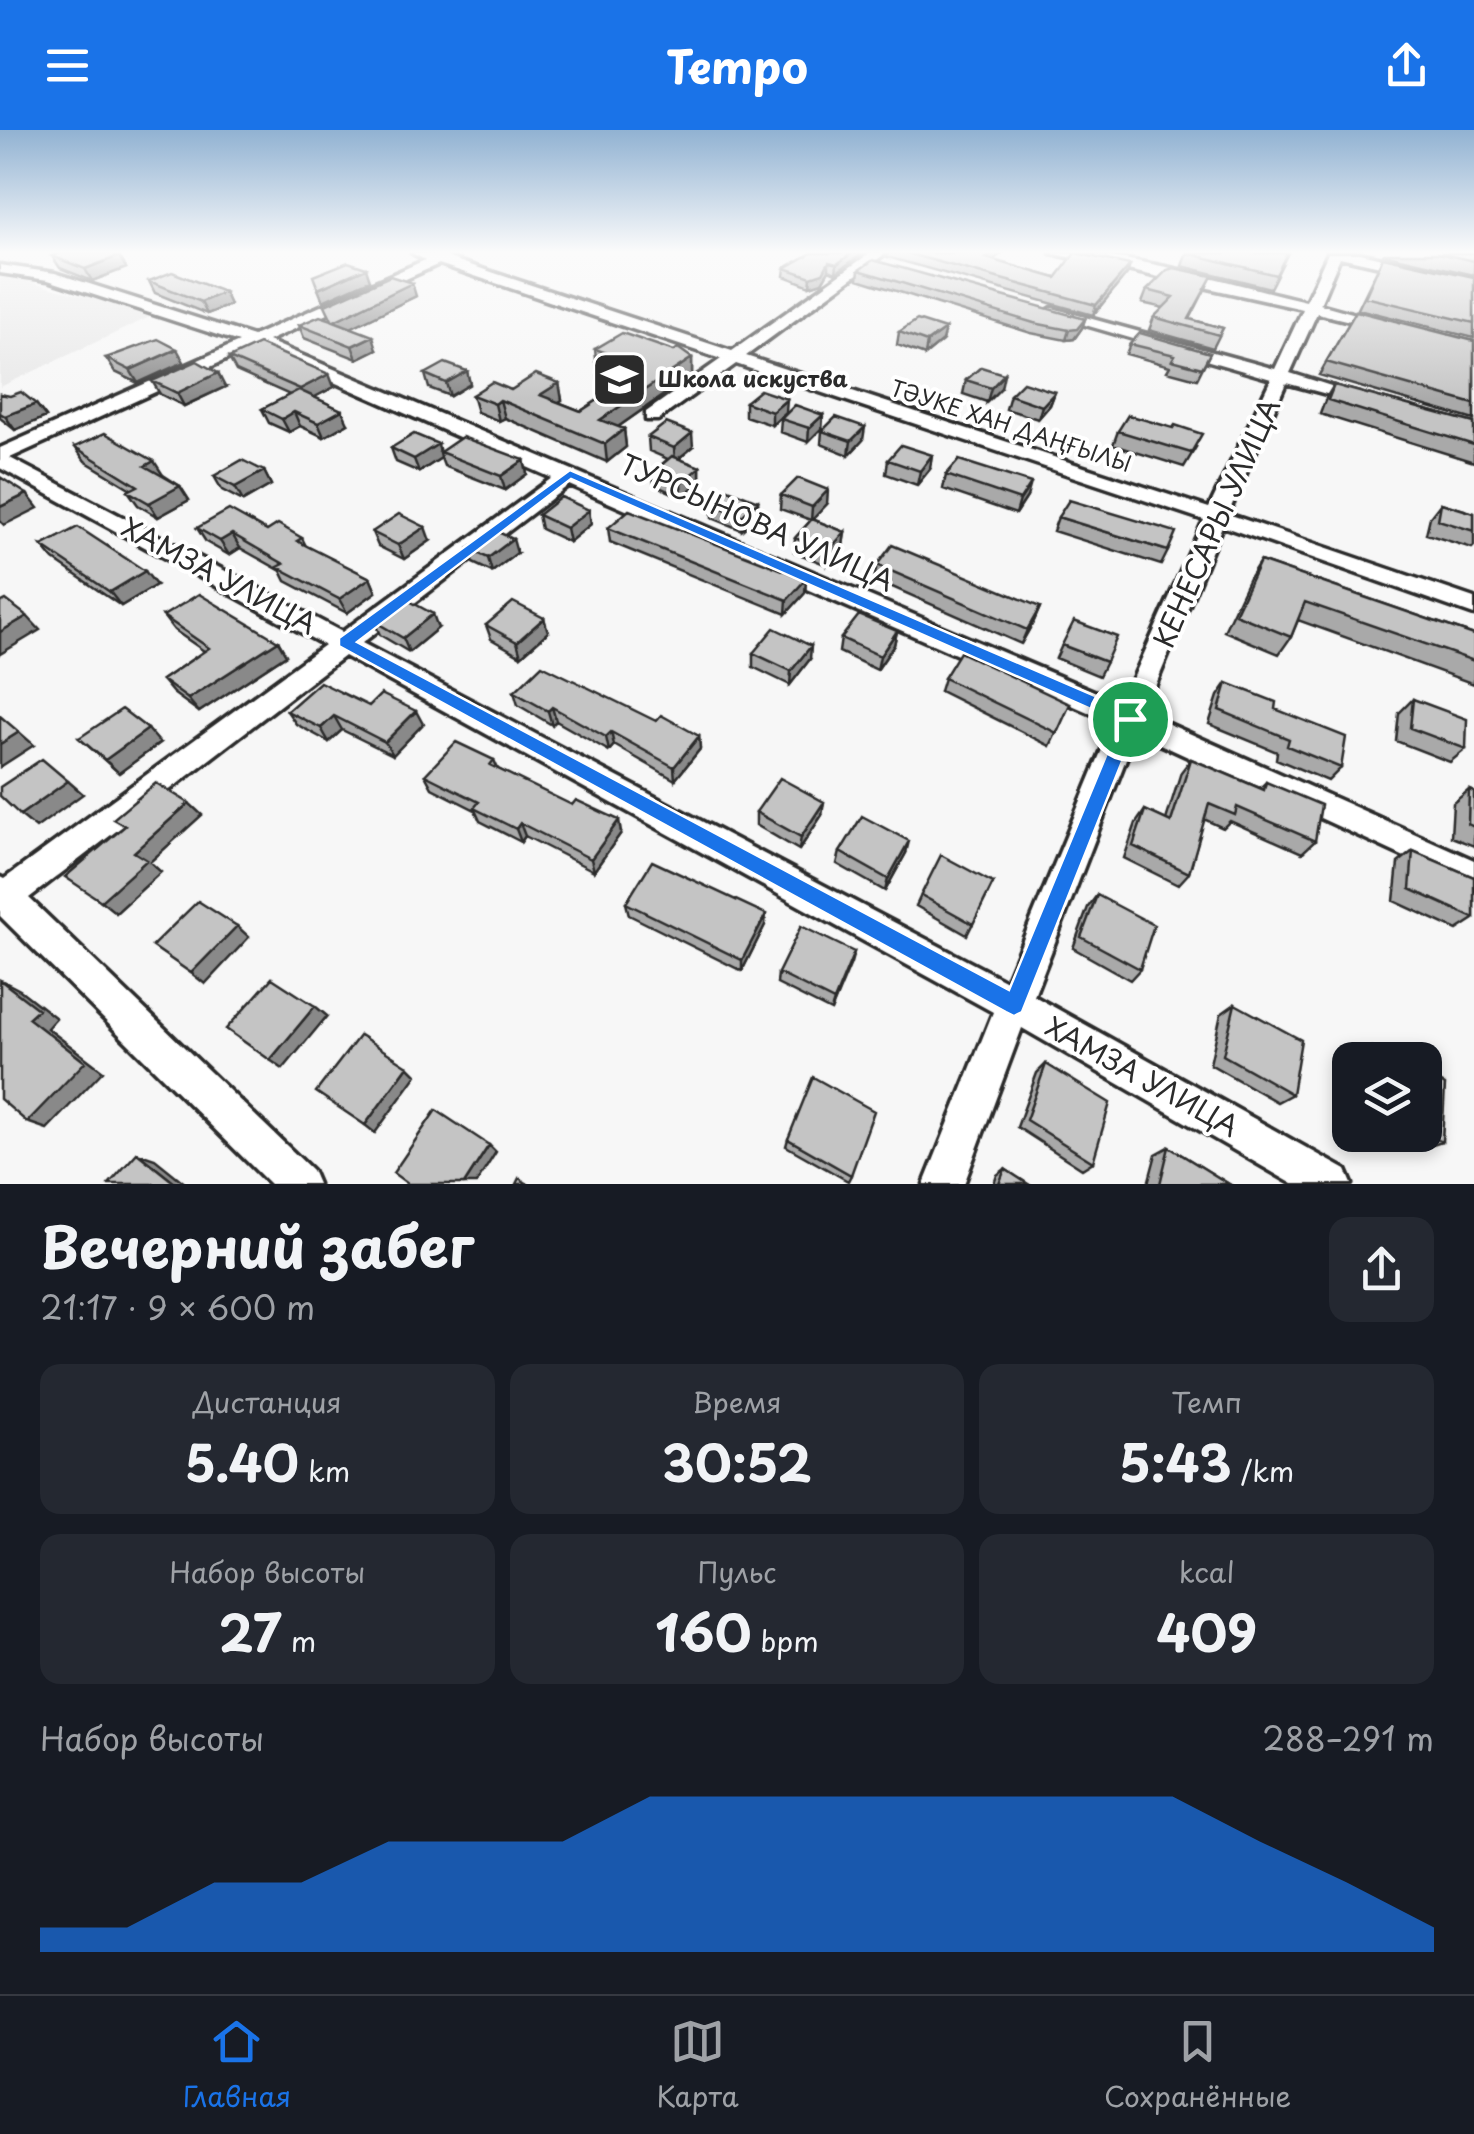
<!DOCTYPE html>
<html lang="ru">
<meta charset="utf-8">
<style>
:root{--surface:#171b24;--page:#242831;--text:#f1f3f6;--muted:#9ea1a6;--line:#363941;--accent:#1a73e8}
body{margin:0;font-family:"Playpen Sans",sans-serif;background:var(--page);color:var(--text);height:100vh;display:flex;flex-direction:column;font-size:38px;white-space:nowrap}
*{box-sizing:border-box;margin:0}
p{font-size:32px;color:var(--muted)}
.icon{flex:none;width:55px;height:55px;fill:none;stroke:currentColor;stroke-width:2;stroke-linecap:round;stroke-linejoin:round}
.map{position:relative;height:1054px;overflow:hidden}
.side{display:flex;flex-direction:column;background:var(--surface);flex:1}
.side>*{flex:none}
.fabs{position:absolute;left:1332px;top:912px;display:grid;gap:20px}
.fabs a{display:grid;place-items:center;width:110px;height:110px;border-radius:20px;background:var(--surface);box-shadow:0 5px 15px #0003;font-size:50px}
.pin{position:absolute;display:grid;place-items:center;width:85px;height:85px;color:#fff;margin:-42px;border:5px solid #fff;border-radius:50%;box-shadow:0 2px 10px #0007}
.round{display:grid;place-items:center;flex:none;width:105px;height:105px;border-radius:20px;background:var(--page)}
.summary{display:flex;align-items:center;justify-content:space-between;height:170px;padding:0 40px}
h1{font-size:55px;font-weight:700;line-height:75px}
.figures{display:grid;grid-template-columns:repeat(3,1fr);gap:15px;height:170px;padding:10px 40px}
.figures div{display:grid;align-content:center;border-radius:20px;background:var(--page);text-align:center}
.figures b{font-size:50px;font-weight:700}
.figures small{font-size:28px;font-weight:400}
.figures p{font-size:28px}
.chart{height:280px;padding:20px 40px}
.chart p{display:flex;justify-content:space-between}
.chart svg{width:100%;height:180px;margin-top:10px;fill:var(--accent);opacity:.7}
header{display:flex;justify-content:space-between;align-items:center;height:130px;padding:0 40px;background:var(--accent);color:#fff;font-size:45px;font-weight:700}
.menu{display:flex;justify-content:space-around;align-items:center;height:140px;border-top:2px solid var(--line);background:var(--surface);font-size:28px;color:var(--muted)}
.menu a{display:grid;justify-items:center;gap:5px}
.menu .on{color:var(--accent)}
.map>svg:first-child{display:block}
</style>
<header><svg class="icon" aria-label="menu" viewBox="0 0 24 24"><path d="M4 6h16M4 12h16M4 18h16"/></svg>Tempo<svg class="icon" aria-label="share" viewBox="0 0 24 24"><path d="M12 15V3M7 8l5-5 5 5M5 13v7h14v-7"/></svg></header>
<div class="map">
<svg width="1474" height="1054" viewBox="0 0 1474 1054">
<rect width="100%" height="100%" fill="#f7f7f7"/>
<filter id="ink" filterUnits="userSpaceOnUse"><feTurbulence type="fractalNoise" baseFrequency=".01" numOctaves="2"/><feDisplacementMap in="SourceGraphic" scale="20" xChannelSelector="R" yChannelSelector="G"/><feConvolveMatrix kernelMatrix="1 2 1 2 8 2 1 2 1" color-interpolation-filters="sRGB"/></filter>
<g filter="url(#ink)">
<path fill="#e8e8e8" d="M0 143 47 157 156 184 0 257Z"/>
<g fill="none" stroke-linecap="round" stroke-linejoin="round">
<defs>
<path id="minor" d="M412 123 448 124 449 128 732 221 870 123H886L746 226 1209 378 1271 249 1044 183 1052 178 1275 239 1303 179 1051 123C1137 123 1223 152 1306 171L1328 123H1360L1474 149V157L1340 127 1320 174 1395 195 1387 200 1317 183 1290 243 1369 268 1360 273 1286 253 1228 384 1474 468V485L1222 396 1144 583 1474 730V759L1136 603 1034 866 1346 1040 1352 1054H1293L1022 898 964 1054H924L993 882 344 526 29 768 312 1040 318 1054H270L0 786V747L4 749 324 515 0 338V318L239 212 48 150 0 143V135L55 143 253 206 425 130ZM439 134 721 229 646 282V290H658L736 234 1204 390 1122 573 268 211ZM254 217 552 348 342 502 10 328ZM569 355 1113 593 1006 851 362 513Z"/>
</defs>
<use href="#minor" stroke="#2b2b2b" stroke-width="7"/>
<use href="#minor" fill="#fff" fill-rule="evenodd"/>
</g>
<path fill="#a9a9a9" stroke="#2b2b2b" stroke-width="2.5" d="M812 123H863L836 143 829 140 822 152 810 156 784 146 785 138Z
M888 123H1002L993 130 1056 148 1130 135 1127 144 1093 185 887 127Z
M1288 123 1270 158 1182 136 1186 124Z
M1384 123H1474V145L1383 124Z
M52 126H119L126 138 92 151 60 138Z
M1383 127 1474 147V208L1358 179Z
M859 140 1085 189 1082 198 1074 209 1066 210 1031 203 858 149Z
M1212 146 1190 189 1223 198 1213 218 1149 200 1154 187 1164 178 1142 173 1147 160Z
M149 151 224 162 230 175 207 184 155 163Z
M416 166 351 197 377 219 357 229 304 208 299 195 331 190Z
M1356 181 1474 211V290L1319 245Z
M899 202 942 211 925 225 897 215Z
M1130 214 1210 223 1197 249 1167 241 1170 236 1126 224Z
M595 219 692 228V245L618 297 624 299 626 317 607 332 505 288 499 291 477 282 472 265 559 253 562 270 558 272 581 281 618 257 598 250Z
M106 228 184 232 138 253 115 242Z
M229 228 334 257 314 267 348 293 324 307 300 296 289 302 269 293 262 279 290 265 236 241Z
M467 241 470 254 450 266 429 258 425 244Z
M966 250 1001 258 987 272 963 264Z
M152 251 225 257 184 276 160 264Z
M1334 255 1474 293V332L1320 284 1326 268Z
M1055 262 1050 275 1038 289 1006 279 1010 265Z
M0 264 36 274 46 287 15 300 0 288Z
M745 272 786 282 772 295 745 286Z
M823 285 822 298 808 312 780 302 781 289Z
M822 301 863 310 849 325 821 314Z
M1118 301 1196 317 1184 337 1113 315Z
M648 307 693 317 679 329 700 337V351L682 367 654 355 653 342 668 329 649 321Z
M75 317 163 345 180 356 189 370 158 387 138 375 128 361 131 359 85 331Z
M391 318 524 330 527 344 505 360 444 336 441 328 419 342 396 332Z
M888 330 930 339 917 355 886 344Z
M264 341 271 355 243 371 222 360 214 346Z
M946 345 1027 367 1016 384 943 359Z
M781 365 827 374 812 389 845 402 843 416 827 435 794 422 795 408 811 390 780 379Z
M758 371V385L742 400 712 388V374Z
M1441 373 1474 383V416L1472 418 1426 404 1430 387Z
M538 385 591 394 569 412 541 399Z
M1058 387 1168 421 1161 435 1053 401Z
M197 398 267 401 302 408 306 416 370 448 376 462 347 483 286 451 281 441 240 418 229 425 206 412Z
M608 398 806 449 805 463 786 484 610 412Z
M372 402 430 411 404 429 378 416Z
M42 416 156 455 121 476 54 430Z
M469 419 517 423 492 442 473 433Z
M1260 431 1474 505V554L1298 490 1291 507 1279 524 1224 501 1249 448Z
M877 435 1040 477 1034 491 1021 514 874 449Z
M163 486 278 511 286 525 199 582 173 563 162 550 204 521 174 500Z
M544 488 548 502 521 526 491 509 486 495Z
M374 491 438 498 409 522 380 505Z
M897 501 894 515 877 540 839 522 841 508Z
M1062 515 1106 532 1099 546 1056 528Z
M753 523 810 529 790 555 753 537Z
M944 548 1070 574 1050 616 940 561Z
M1227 553 1275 579 1341 638 1328 651 1276 629 1277 622 1209 594 1218 566Z
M514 562 656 591 699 606 700 619 675 650 614 615 609 621 556 591 552 595 518 575Z
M1413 569 1466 619 1450 632 1396 611 1399 583Z
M287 581 423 594 393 625 342 600 329 612 296 594Z
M79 608 160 613 119 643Z
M1191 629 1260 658 1266 652 1315 711 1302 723 1230 691 1223 698 1204 689 1189 743 1178 755 1124 728 1136 693 1145 680 1166 690 1181 642Z
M494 630 498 639 621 703 594 741 525 706 521 712 480 691 475 680 432 658 425 645Z
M1469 660 1474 662V716L1451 707 1453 673Z
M756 682 822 685 799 720 756 695Z
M1413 721 1474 747V789L1457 800 1394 771 1398 733Z
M840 722 906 723 885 761 837 734Z
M993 753 967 805 916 776 921 765Z
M1097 765 1140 839 1130 850 1073 818 1088 777Z
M626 773 765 795 742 841 629 785Z
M854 822 831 881 777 854 778 843Z
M1235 874 1292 964 1277 972 1210 934 1221 884Z
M1372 917 1398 930H1354V926Z
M1046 934 1093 1032 1082 1039 1017 997 1037 943Z
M1425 944 1442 1012 1421 1019 1395 1005H1425Z
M788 1009 851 1045 848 1051 786 1016Z
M1169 1017 1229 1054H1148L1156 1024Z
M1005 1039 1028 1054H994L997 1045Z"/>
<path fill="#898989" stroke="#2b2b2b" stroke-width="2.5" d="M852 123H863L836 143 837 134Z
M993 123H1002L984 137 986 128Z
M119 126 126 138 92 151 85 139Z
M829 132V140L822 152 810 156 811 147Z
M1130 135 1127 144 1093 185 1096 175Z
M366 138 370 150 323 171 318 159Z
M412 153 416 166 338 204 334 191Z
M224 162 230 175 207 184 201 172Z
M1085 189 1082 198 1074 209 1066 210 1069 200Z
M945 199 942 211 925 225 927 212Z
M373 206 377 219 357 229 352 216Z
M177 219 184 232 138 253 130 240Z
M692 228V245L602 308 600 290Z
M467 241 470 254 450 266 446 253Z
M218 243 225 257 184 276 177 263Z
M329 244 334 257 305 272 300 259Z
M1004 244 1001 258 987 272 991 258Z
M559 253 562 270 543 282 540 265Z
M1055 262 1050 275 1038 289 1042 276Z
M787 269 786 282 772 295V282Z
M500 270 505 288 499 291 495 274Z
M36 274 46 287 15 300 5 286Z
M342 280 348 293 324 307 318 293Z
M294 282 300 296 289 302 282 289Z
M823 285 822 298 808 312 809 298Z
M865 297 863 310 849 325 851 311Z
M624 299 626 317 607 332 605 314Z
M692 303 693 317 675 331 674 318Z
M438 314 441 328 419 342 414 329Z
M932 325 930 339 917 355 920 341Z
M524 330 527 344 505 360 501 346Z
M154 331 163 345 154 350 145 336Z
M700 337V351L682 367 681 353Z
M264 341 271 355 243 371 235 357Z
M1031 353 1027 367 1016 384 1020 370Z
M180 356 189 370 158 387 149 373Z
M828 360 827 374 811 391 812 377Z
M27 364 38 378 4 395 0 391V377Z
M758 371V385L742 400V386Z
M589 380 591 394 569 412 566 398Z
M425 397 430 411 404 429 398 415Z
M845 402 843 416 827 435 828 421Z
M232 404 240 418 229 425 220 411Z
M513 409 517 423 492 442 488 428Z
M145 441 156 455 121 476 110 462Z
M370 448 376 462 347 483 339 469Z
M806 449 805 463 786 484 787 470Z
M1040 477 1034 491 1021 514 1027 500Z
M433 484 438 498 409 522 403 508Z
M27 486 40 500 0 524V502Z
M544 488 548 502 521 526 517 512Z
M897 501 894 515 877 540 880 526Z
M278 511 286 525 199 582 188 569Z
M811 516 810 529 790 555 791 541Z
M552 577 556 591 552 595 548 581Z
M416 581 423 594 393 625 385 612Z
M334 586 342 600 329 612 321 598Z
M148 599 160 613 119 643 105 630Z
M19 602 34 615 0 637V614Z
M611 602 614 615 609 621 606 607Z
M699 606 700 619 675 650 674 637Z
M68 651 83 664 36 698 20 685Z
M824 672 822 685 799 720 801 707Z
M189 673 202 685 150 732 161 742 116 783 101 771 134 722Z
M619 690 621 703 594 741 591 729Z
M520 693 525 706 521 712 516 699Z
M909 711 906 723 885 761 888 749Z
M766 784 765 795 742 841V830Z
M237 796 249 807 205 854 191 843Z
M854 822 851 833 831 881 834 871Z
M1 850 20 860 56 888 47 898 103 941 47 999 27 992 28 888Z
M315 876 327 886 283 939 270 930Z
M408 936 417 945 375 1003 365 995Z
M489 1015 496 1022 476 1054H464Z
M137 1023 155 1029 186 1054H176Z"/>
<path fill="#c4c4c4" stroke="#2b2b2b" stroke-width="2.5" d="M61 123H112L119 126 85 139 52 126Z
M812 123H852L837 134 829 132 823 143 811 147 785 138Z
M906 123H993L986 128 1056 148 1075 123 1130 135 1096 175Z
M1187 123H1287L1276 145Z
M1438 123H1474V131Z
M1383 127 1474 147V193L1365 167Z
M873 130 1085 189 1077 199 1069 200 1034 193 859 140Z
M348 132 366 138 318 159 313 146Z
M1174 138 1212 146 1189 189 1223 198 1219 205 1154 187 1174 167 1147 160 1167 140Z
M172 142 224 162 201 172 149 151Z
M390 146 412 153 334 191 373 206 352 216 299 195 320 186 332 190 325 175Z
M1356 181 1474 211V274L1326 232Z
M917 190 945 199 927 212 899 202Z
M622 203 674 221 678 218 692 228 600 290 624 299 605 314 500 270 495 274 472 265 492 252 511 260 536 244 559 253 540 265 581 281 633 247 596 232 610 224 595 219Z
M1140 203 1210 223 1202 238 1172 230 1175 225 1130 214Z
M158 209 177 219 130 240 106 228Z
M259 214 329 244 300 259 229 228Z
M197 231 218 243 177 263 152 251Z
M445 233 467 241 446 253 425 244Z
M981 237 1004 244 991 258 966 250Z
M1023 252 1055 262 1042 276 1010 265Z
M1334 255 1474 293V315L1328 270Z
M299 260 342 280 318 293 294 282 282 289 262 279Z
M760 260 787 269 772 282 745 272Z
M21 262 36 274 5 286 0 283V264L10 266Z
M795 275 823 285 809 298 781 289Z
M1128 285 1173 298 1175 295 1202 304 1191 323 1118 301Z
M836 287 865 297 851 311 822 301Z
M666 293 692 303 674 318 648 307Z
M105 303 154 331 145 336 180 356 149 373 128 361 138 356 75 317Z
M414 304 438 314 414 329 391 318Z
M462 307 524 330 501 346 440 322Z
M901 315 932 325 920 341 888 330Z
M672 326 700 337 681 353 653 342Z
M242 330 264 341 235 357 214 346Z
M959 330 1031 353 1020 370 946 345Z
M0 347 27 364 0 377Z
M798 348 828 360 812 377 781 365Z
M728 359 758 371 742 386 712 374Z
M561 367 589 380 566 398 538 385Z
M1069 370 1176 402 1168 421 1058 387Z
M1441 373 1474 383V401L1438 390Z
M229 380 267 401 278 394 302 408 297 411 370 448 339 469 278 437 284 434 232 404 220 411 197 398Z
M629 380 806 449 787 470 608 398Z
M399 384 425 397 398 415 372 402Z
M812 389 845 402 828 421 795 408Z
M78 397 145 441 110 462 42 416Z
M494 400 513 409 488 428 469 419Z
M892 415 1040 477 1027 500 877 435Z
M1260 431 1474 505V531L1305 472 1291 507 1235 484Z
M199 464 278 511 188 569 162 550 209 518 163 486Z
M404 468 433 484 403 508 374 491Z
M6 470 27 486 0 502V473Z
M513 472 544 488 517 512 486 495Z
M859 485 897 501 880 526 841 508Z
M1074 491 1117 507 1106 532 1062 515Z
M774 498 811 516 791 541 753 523Z
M960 522 1070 574 1057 603 944 548Z
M542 535 656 591 661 585 699 606 674 637 611 602 606 607 552 577 548 581 514 562Z
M320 552 369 576 381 564 416 581 385 612 334 586 321 598 287 581Z
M1227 553 1276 572 1275 579 1346 607 1341 638 1287 616 1289 609 1219 580Z
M1413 569 1467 589 1466 619 1410 598Z
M122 579 148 599 105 630 79 608Z
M0 586 19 602 0 614Z
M456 612 494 630 490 635 572 675 576 670 619 690 591 729 520 693 516 699 474 678 479 672 425 645Z
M42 629 68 651 20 685 0 666V657Z
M1191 629 1264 660 1266 652 1321 675 1315 711 1237 677 1235 685 1209 674 1189 743 1133 716 1145 680 1171 692Z
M780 648 824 672 801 707 756 682Z
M156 653 189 673 134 722 147 730 101 771 65 747 125 696 113 689Z
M1469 660 1474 662V697L1468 694Z
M862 686 909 711 888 749 840 722Z
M1413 721 1474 747V788L1410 759Z
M941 725 993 753 973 794 921 765Z
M652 731 766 784 742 830 626 773Z
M1097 765 1154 795 1140 839 1081 807Z
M198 771 237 796 191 843 152 816Z
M801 796 854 822 834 871 778 843Z
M272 848 315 876 270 930 226 899Z
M0 850 38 879 28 888 85 932 27 992 0 969Z
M1235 874 1301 910 1292 964 1223 925Z
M360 905 408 936 365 995 316 962Z
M1372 917 1398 930H1370Z
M1046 934 1110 973 1093 1032 1026 990Z
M1425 944 1445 955 1442 1012 1425 1003Z
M813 947 874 981 851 1045 788 1009Z
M436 980 489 1015 464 1054H408L393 1043Z
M1169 1017 1229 1054H1160Z
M137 1023 176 1054H109Z
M1005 1039 1028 1054H999Z
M519 1048 528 1054H516Z"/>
</g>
<linearGradient id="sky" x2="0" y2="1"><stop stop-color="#91b2d2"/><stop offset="0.45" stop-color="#fbfbfb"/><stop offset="1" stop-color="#fbfbfb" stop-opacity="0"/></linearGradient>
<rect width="1474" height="271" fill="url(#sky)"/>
<path fill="#1a73e8" stroke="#fff" stroke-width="2.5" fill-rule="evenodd" d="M570 340 1137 584 1139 589 1022 882 1014 886 1006 882 339 516V508ZM571 349 1120 592 1009 860 357 512Z"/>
<defs>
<symbol id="school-square" viewBox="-11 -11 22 22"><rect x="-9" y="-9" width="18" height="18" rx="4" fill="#2b2b2b" stroke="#fff"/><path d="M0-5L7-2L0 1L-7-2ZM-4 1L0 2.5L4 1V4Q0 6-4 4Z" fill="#fff"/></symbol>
</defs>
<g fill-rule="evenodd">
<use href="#school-square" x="588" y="218" width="63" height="63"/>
</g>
<g text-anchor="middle" stroke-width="8" stroke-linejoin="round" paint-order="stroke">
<g font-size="22" font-weight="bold" fill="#2b2b2b" stroke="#fff" text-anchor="start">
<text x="658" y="257">Школа искуства</text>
</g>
<g font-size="22" fill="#2b2b2b" stroke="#fff">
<text transform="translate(1011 296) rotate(18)" y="8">ТӘУКЕ ХАН ДАҢҒЫЛЫ</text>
</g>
<g font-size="28" fill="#2b2b2b" stroke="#fff">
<text transform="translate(757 393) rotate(24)" y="10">ТУРСЫНОВА УЛИЦА</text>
<text transform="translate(1217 393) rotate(-66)" y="10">КЕНЕСАРЫ УЛИЦА</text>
<text transform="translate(219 446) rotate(28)" y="10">ХАМЗА УЛИЦА</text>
<text transform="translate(1142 947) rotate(29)" y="10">ХАМЗА УЛИЦА</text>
</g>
</g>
</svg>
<div class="fabs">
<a><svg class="icon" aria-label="layers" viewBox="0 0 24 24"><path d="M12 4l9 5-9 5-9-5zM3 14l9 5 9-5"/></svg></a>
</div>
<div class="pin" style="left:1130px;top:589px;background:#1e9e55"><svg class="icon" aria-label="arrive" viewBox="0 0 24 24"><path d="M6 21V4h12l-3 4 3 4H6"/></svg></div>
</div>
<section class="side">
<div class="summary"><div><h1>Вечерний забег</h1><p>21:17 · 9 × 600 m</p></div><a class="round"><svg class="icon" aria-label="share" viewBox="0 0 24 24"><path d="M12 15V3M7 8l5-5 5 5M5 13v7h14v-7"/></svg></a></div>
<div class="figures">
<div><p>Дистанция</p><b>5.40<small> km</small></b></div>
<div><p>Время</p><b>30:52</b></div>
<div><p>Темп</p><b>5:43<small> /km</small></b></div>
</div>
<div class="figures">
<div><p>Набор высоты</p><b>27<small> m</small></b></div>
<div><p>Пульс</p><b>160<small> bpm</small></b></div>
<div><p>kcal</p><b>409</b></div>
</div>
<div class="chart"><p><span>Набор высоты</span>288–291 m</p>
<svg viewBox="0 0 160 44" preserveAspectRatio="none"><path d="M0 44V38L10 38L20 27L30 27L40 17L50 17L60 17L70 6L80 6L90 6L100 6L110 6L120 6L130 6L140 17L150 27L160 38V44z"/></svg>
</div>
</section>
<nav class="menu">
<a class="on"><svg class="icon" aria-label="home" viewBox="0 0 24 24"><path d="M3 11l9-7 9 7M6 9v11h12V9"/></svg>Главная</a>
<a><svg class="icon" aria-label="map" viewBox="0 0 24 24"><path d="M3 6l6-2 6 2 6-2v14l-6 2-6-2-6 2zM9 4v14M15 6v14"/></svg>Карта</a>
<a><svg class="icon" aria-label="saved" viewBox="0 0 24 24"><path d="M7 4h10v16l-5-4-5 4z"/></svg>Сохранённые</a>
</nav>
